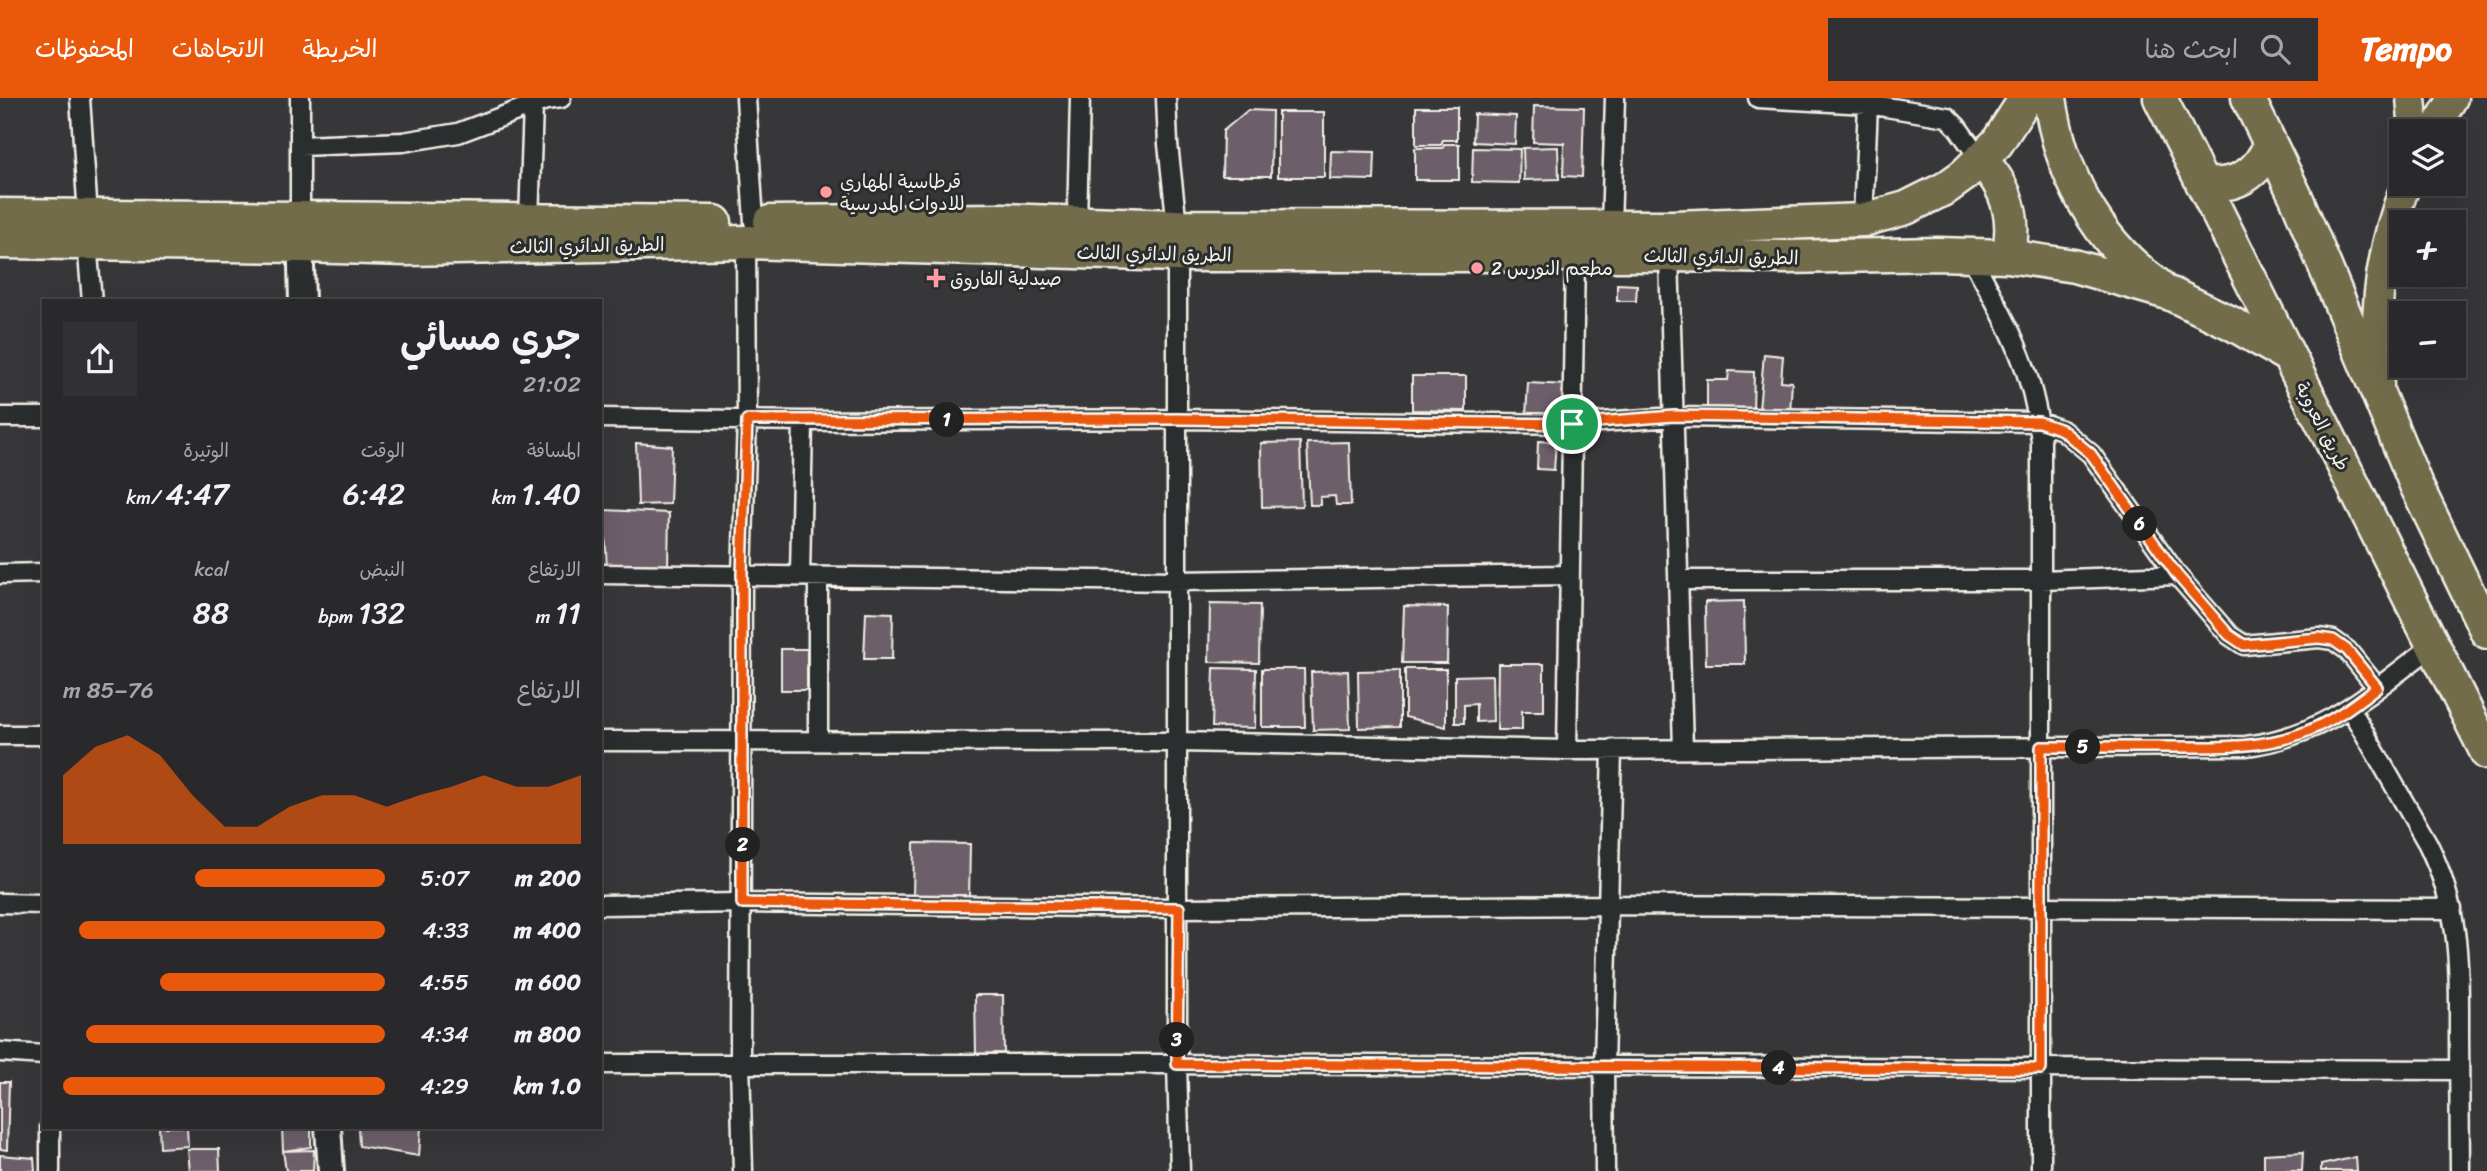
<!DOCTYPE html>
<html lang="ar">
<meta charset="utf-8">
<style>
:root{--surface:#29292c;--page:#313134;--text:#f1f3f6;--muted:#a5a6a9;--line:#454548;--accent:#ea580c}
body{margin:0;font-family:Sriracha,"Playpen Sans Arabic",sans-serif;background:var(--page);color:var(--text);direction:rtl;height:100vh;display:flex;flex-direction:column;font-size:26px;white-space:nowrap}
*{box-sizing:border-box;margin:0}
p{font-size:23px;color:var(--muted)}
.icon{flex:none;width:38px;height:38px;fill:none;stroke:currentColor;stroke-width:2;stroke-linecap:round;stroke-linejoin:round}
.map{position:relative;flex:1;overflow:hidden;direction:ltr}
.sheet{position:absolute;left:42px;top:201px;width:560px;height:830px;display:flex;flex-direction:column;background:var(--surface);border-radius:0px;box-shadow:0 7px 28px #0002,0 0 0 2px var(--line);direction:rtl}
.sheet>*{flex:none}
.fabs{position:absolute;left:2389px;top:21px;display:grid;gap:14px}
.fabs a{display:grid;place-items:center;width:77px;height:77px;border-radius:0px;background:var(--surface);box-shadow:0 7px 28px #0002,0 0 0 2px var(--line);font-size:35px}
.pin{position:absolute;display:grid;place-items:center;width:60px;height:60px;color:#fff;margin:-30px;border:4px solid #fff;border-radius:50%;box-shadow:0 2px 7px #0007}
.km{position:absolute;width:35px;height:35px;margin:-18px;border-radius:50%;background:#222;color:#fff;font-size:19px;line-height:35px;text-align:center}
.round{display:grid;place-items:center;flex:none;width:74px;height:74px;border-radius:0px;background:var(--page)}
.headline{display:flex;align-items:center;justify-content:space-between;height:119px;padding:0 21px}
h1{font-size:38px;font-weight:600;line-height:52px}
.figures{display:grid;grid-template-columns:repeat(3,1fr);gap:10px;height:119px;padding:7px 21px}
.figures div{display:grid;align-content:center}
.figures b{font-size:30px;font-weight:600}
.figures small{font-size:19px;font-weight:400}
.figures p{font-size:19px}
.chart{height:196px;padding:14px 21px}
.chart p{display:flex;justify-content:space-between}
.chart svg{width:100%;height:126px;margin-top:7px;fill:var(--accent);opacity:.7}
ul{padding:0 21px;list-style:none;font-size:23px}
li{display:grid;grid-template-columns:112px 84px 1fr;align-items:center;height:52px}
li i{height:18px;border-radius:9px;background:var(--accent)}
header{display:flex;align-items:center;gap:42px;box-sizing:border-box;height:98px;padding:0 35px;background:var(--accent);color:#fff}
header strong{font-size:33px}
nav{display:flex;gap:38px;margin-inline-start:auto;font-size:24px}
.search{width:490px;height:63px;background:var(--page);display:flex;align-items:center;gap:18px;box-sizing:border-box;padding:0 24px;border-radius:0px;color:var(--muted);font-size:26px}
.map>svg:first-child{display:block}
</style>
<header>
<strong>Tempo</strong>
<div class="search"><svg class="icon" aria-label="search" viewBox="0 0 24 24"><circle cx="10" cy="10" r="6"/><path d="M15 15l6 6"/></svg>ابحث هنا</div>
<nav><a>الخريطة</a><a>الاتجاهات</a><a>المحفوظات</a></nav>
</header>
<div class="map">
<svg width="2487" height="1073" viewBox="0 0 2487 1073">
<rect width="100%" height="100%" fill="#37373a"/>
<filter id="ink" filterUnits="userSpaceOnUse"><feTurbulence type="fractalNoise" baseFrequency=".0143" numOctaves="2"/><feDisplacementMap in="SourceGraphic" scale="14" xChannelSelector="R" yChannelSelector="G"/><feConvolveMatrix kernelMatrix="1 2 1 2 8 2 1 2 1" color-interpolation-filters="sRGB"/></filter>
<g filter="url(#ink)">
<path fill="#6d5e6b" stroke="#f4f1e8" stroke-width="2" d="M1534 8 1584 9 1582 79 1563 78 1564 45 1533 44Z
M1416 9H1457V42H1443L1441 47H1416Z
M1248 12 1272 13 1271 78H1222L1223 33Z
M1278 14H1324V79H1278Z
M1474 16 1516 18 1515 46 1473 44Z
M1444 46H1459V82H1415V50H1443Z
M1558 49 1559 81 1524 82 1523 50Z
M1473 50 1520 51 1519 85 1472 84Z
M1331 53 1375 54 1374 82 1330 81Z
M1617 186 1637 187 1636 203H1617Z
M1764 256 1783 258 1781 283 1792 284 1790 315 1759 312Z
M1729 273 1754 274 1753 314 1707 313V282H1728Z
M1412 278H1466V313L1412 312Z
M1528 285 1566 287 1565 319 1526 317Z
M1538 343 1556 344 1554 372 1537 371Z
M1300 344 1302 408 1262 409 1261 345Z
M1349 344 1351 407H1336L1335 398 1320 399V407H1310L1307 345Z
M636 345 672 348 670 406 638 407Z
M604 412 669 415 668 469 607 471Z
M1744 503 1745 566H1706L1705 504Z
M1210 506 1260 507 1259 565 1209 564Z
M1404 508 1448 509 1447 565H1402Z
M866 514 893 515 892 561H864Z
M781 551H807V592H781Z
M1498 566H1544V613H1522V632H1497Z
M1214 570 1256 571 1255 630 1212 629Z
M1262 571H1304L1305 629H1262Z
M1405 571H1446V629L1405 619Z
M1400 572V629L1359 630 1358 573Z
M1348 573 1350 631 1313 632 1311 574Z
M1492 577 1493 623 1476 624V606L1464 607V625H1455V578Z
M914 745 970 746 969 801 913 800Z
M975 897H1003L1004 955 976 956Z
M0 984H9L7 1052 0 1051Z
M159 1029H187L188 1048 160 1050Z
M282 1029H311V1049L283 1053Z
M358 1029H421L419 1058 359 1048Z
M187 1051H219L220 1073H189Z
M314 1052 313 1073H286L283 1053Z
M2303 1054 2302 1073H2264V1056Z
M0 1057 34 1060 35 1073H0Z
M2356 1059 2357 1073H2321V1067Z"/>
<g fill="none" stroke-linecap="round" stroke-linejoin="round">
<defs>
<path id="street" d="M80 0 88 118
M300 0V120
M746 0 754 124
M1166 0 1168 46 1177 128V966L1180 1073
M1758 0 1868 6 1947 19 1957 29 1981 62
M300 48 403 44 458 35 546 2 561 0
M529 122 533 8
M1863 122 1868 6
M1077 125 1080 0
M1611 129 1615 0
M87 145 92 203
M1669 157 1683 651
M1970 157C2004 218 2034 271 2041 343V1073
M0 319H44
M600 320 803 323 1176 321 1572 326 1674 319 2039 324 2062 332 2091 356 2177 477 2229 537 2244 547 2319 540 2333 542 2347 552 2377 589
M0 476 44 475
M600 476 1176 483 1569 477
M800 478 803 323
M1679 482H2041L2177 477
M2350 610 2428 746C2461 814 2459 866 2459 939 2459 984 2460 1028 2460 1073
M0 637H44
M600 643 1177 644 1567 652 2246 648C2327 638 2371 593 2434 547
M818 643V479
M1567 652 1575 157
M0 805 44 806
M600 807 742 805 1179 810 1608 807 2452 811
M0 954 44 957
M600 966H1177L2459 972
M50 1029V1073
M743 1073 740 965 742 477 747 322 746 144
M1605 1073 1604 969 1612 651"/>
<path id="secondary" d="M300 131 302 203
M328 1029 331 1073"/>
<path id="primary" d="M2411 0 2414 33
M2434 33 2453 0
M2379 287C2372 218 2380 151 2406 86"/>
<path id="highway" d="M2050 0C2060 74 2096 143 2158 187
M2160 0 2487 655
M2248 0 2296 99 2416 387 2487 534
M1981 62C2008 90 2017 120 2008 158
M2202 85C2234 91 2259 76 2270 46
M0 117 715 124
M770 124 1002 122 1177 128 1674 129 1863 122 1906 110 1946 90 1964 77 1997 45 2026 0
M0 144 301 148 407 151 746 144 1177 157H1669L1787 159 1938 156 2008 158 2074 168 2171 196 2231 225 2288 258"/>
</defs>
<use href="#street" stroke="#f4f1e8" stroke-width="23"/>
<use href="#secondary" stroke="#f4f1e8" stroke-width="30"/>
<use href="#primary" stroke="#f4f1e8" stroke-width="33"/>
<use href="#highway" stroke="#f4f1e8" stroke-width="37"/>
<use href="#street" stroke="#2a2d2e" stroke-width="18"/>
<use href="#secondary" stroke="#2a2d2e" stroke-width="24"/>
<use href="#primary" stroke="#726c4b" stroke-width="28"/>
<use href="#highway" stroke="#726c4b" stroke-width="32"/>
</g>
</g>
<g fill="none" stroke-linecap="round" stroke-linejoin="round" filter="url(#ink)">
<defs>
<path id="route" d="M1674 318 2039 324 2062 332 2091 356 2177 477 2229 537 2244 547 2319 540 2333 542 2347 552 2377 589C2353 608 2330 625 2300 636 2258 651 2213 649 2169 649 2126 649 2083 649 2041 649V971L1177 966 1179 810 742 805V477L747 322 1176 321 1572 326Z"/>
</defs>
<use href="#route" stroke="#fff" stroke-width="14"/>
<use href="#route" stroke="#ea580c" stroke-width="9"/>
</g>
<g fill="#ff9aa2" stroke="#2a2d2e" stroke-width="2.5">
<circle cx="826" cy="94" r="7"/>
<circle cx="1477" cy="170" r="7"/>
<path d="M932.5 169.5h7v7h7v7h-7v7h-7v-7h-7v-7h7z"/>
</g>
<g text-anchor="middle" stroke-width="6" stroke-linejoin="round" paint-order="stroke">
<g font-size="19" fill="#f4f1e8" stroke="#2a2d2e" text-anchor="start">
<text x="840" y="90">قرطاسية المهاري<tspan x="840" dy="22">للادوات المدرسية</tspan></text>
<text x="1491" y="177">مطعم النورس 2</text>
<text x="950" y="187">صيدلية الفاروق</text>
</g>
<g font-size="19" fill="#f4f1e8" stroke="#2a2d2e">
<text transform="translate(587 147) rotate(-1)" y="7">الطريق الدائري الثالث</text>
<text transform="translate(1154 155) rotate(1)" y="7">الطريق الدائري الثالث</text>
<text transform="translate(1721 158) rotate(1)" y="7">الطريق الدائري الثالث</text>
<text transform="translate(2323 328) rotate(63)" y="7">طريق العروبة</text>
</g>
</g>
</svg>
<div class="fabs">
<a><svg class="icon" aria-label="layers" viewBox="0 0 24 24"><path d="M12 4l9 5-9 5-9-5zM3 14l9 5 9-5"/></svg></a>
<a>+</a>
<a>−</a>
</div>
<div class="pin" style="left:1572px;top:326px;background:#1e9e55"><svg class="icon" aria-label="arrive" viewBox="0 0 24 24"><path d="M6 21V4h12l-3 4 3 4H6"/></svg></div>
<b class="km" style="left:947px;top:322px">1</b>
<b class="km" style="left:743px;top:747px">2</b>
<b class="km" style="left:1177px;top:942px">3</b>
<b class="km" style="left:1779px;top:970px">4</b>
<b class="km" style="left:2083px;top:649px">5</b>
<b class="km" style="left:2140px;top:426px">6</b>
<section class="sheet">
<div class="headline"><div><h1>جري مسائي</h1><p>21:02</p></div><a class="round"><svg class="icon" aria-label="share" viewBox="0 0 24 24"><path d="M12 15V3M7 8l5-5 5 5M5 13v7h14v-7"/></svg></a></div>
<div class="figures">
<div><p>المسافة</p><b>1.40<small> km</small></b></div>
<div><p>الوقت</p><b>6:42</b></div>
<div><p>الوتيرة</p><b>4:47<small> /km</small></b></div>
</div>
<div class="figures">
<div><p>الارتفاع</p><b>11<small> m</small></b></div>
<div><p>النبض</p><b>132<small> bpm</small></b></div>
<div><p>kcal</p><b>88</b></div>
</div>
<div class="chart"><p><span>الارتفاع</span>76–85 m</p>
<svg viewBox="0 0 160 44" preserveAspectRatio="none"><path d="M0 44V20L10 10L20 6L30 13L40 27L50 38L60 38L70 31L80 27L90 27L100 31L110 27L120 24L130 20L140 24L150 24L160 20V44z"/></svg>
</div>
<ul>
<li><b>200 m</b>5:07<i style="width:59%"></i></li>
<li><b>400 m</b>4:33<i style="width:95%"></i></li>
<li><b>600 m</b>4:55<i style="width:70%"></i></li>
<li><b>800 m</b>4:34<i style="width:93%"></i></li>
<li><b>1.0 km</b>4:29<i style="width:100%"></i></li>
</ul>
</section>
</div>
